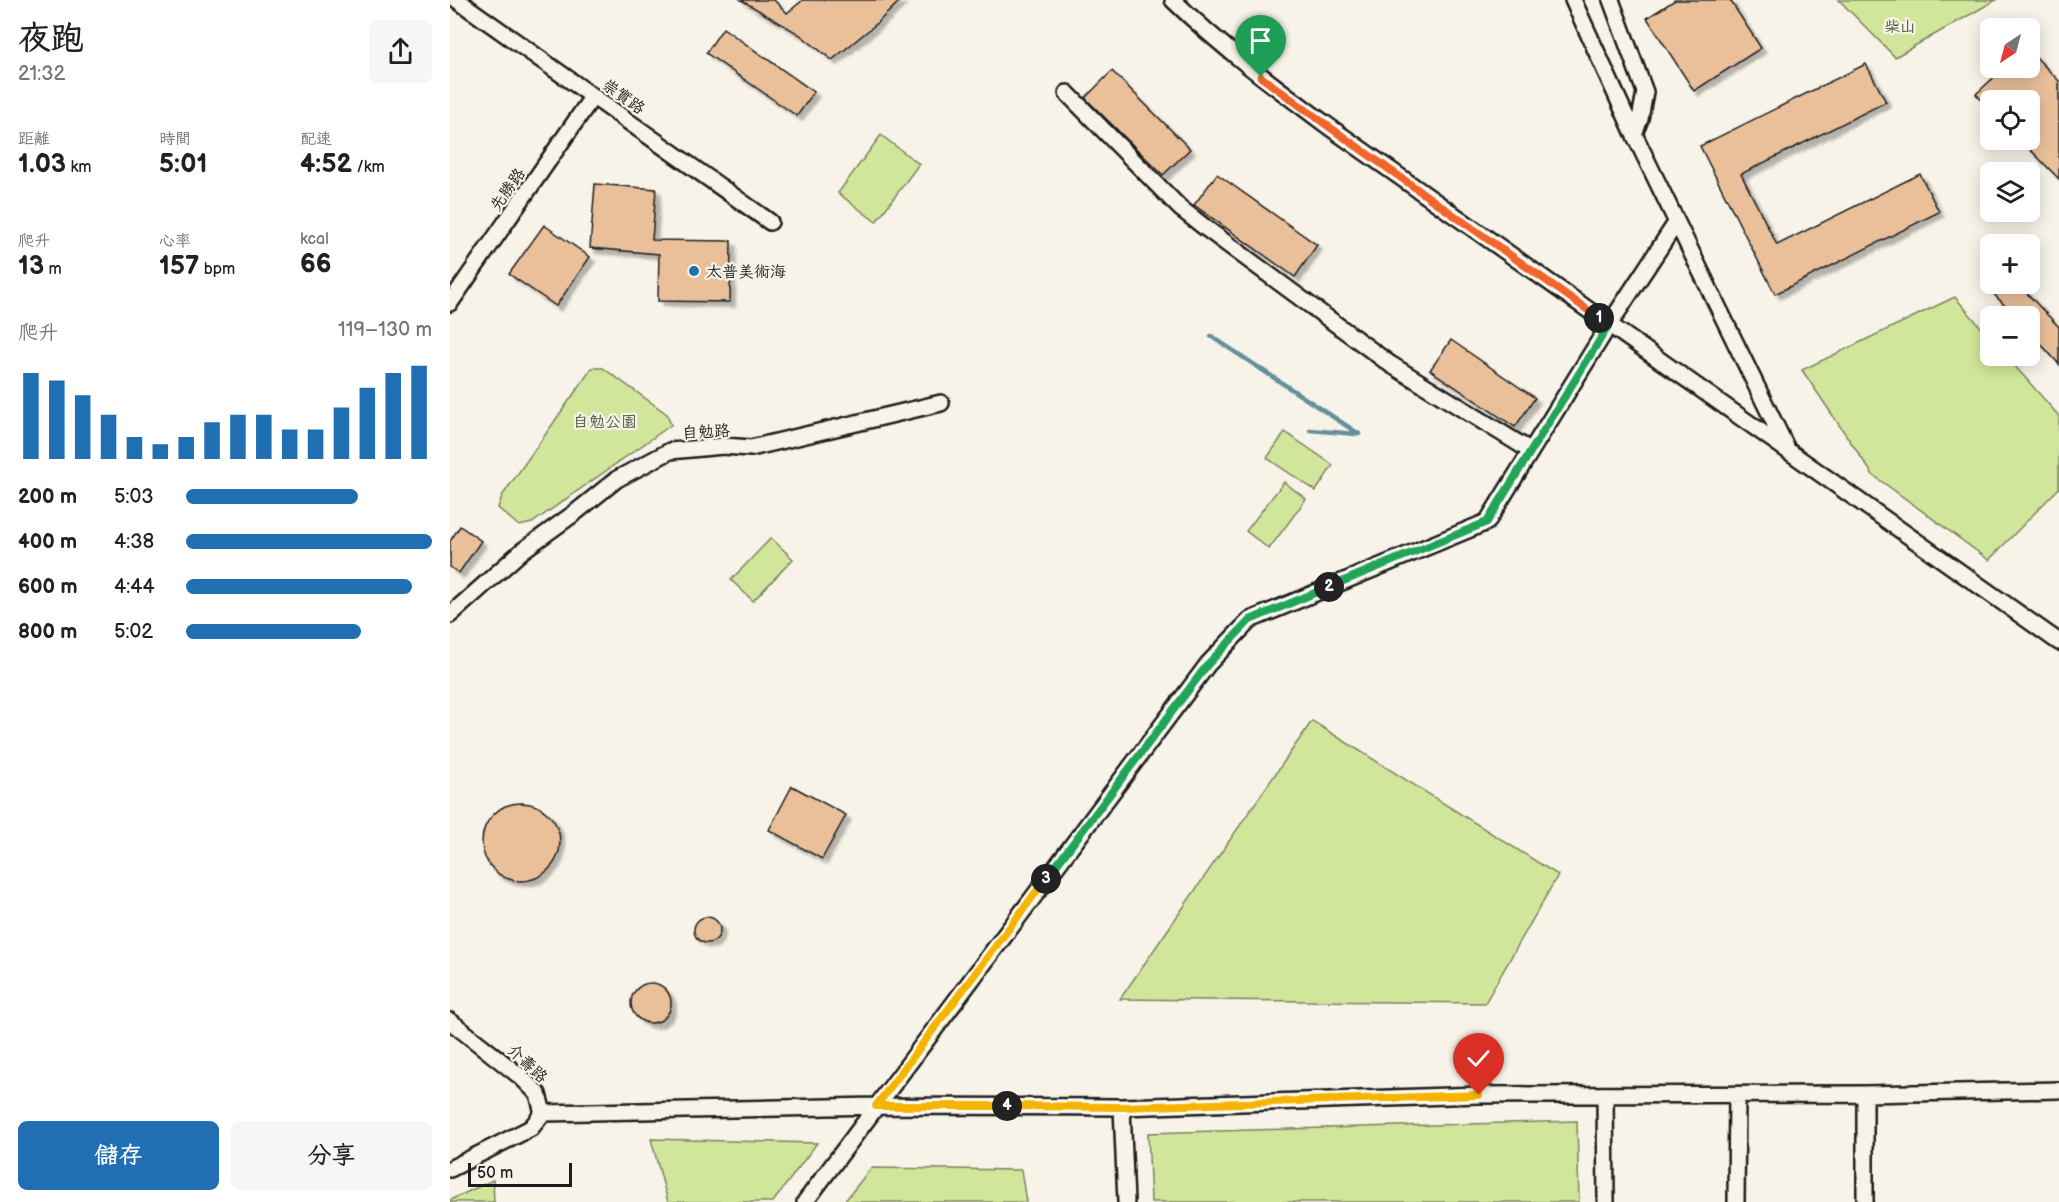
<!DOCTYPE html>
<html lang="zh-TW">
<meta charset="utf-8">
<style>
:root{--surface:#fff;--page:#f6f6f6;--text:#202124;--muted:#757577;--accent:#1f6fb2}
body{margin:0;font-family:"Balsamiq Sans","LXGW WenKai TC",sans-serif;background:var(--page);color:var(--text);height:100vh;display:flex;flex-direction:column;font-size:22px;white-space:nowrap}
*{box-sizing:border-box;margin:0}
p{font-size:20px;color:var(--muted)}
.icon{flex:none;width:33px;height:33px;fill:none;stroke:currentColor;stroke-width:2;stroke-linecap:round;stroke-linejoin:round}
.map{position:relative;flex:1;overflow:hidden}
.details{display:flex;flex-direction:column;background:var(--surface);width:450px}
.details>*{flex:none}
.needle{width:39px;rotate:216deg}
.fabs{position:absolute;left:1530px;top:18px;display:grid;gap:12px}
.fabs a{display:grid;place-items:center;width:60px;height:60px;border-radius:9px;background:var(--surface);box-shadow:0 3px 15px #0003;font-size:30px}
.scale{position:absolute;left:18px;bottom:15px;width:104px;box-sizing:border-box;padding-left:6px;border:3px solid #1c1c1c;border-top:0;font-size:16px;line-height:21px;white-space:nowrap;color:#1c1c1c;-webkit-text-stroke:4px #f7f3e8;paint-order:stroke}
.pin{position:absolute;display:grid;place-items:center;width:51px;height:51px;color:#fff;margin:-62px -26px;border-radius:50% 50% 50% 0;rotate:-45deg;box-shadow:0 0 6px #0007}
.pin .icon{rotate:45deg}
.km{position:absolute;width:30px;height:30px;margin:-15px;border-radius:50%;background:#222;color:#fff;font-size:16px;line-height:30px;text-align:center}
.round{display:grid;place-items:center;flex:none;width:63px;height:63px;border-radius:9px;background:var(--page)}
.head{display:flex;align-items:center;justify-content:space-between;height:102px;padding:0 18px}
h1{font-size:33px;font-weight:600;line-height:45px}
.stats{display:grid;grid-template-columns:repeat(3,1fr);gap:9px;height:102px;padding:6px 18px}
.stats div{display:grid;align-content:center}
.stats b{font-size:26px;font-weight:600}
.stats small{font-size:16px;font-weight:400}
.stats p{font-size:16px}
.chart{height:168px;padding:12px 18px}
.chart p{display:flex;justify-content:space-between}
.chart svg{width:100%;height:108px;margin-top:6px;stroke:var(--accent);stroke-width:6}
.button{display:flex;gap:12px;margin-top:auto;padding:12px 18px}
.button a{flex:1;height:69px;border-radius:9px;background:var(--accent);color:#fff;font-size:24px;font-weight:600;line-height:69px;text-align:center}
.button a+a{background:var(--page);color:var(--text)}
ul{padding:0 18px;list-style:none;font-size:20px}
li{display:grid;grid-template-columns:96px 72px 1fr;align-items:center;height:45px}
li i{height:15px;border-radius:8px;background:var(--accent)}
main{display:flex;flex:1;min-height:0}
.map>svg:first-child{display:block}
</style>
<main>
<section class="details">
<div class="head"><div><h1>夜跑</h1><p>21:32</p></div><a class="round"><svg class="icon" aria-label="share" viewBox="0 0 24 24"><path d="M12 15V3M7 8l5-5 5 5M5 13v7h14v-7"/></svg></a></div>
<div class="stats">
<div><p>距離</p><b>1.03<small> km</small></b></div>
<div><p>時間</p><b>5:01</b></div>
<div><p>配速</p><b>4:52<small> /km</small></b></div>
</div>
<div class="stats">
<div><p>爬升</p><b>13<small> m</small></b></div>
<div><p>心率</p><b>157<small> bpm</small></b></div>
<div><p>kcal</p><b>66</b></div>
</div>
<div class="chart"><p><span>爬升</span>119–130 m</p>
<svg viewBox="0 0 160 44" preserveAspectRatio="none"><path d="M5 44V9M15 44V12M25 44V18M35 44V26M45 44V35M55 44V38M65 44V35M75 44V29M85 44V26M95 44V26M105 44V32M115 44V32M125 44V23M135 44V15M145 44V9M155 44V6"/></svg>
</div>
<ul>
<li><b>200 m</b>5:03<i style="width:70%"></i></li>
<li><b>400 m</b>4:38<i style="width:100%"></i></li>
<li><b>600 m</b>4:44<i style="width:92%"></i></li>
<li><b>800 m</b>5:02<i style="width:71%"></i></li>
</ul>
<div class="button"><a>儲存</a><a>分享</a></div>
</section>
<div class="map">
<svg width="1609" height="1202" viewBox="0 0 1609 1202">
<defs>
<filter id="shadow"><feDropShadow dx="5" dy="5" stdDeviation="1.5" flood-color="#0004"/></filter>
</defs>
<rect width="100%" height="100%" fill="#f7f3e8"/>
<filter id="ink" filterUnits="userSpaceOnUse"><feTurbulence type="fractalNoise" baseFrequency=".0167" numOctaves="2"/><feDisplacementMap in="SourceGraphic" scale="12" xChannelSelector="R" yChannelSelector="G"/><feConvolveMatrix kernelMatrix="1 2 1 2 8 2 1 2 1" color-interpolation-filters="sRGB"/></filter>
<g filter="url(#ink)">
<path fill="#d2e69b" stroke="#77815c" stroke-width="1.5" d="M1389 0H1546L1445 57Z
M431 135 469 164 426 222 388 193Z
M1505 297 1540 338V356H1556L1609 416V488L1539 560 1423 475 1352 370Z
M142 368H153L217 414 221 425 82 523 69 526 48 508 52 496Z
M835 432 883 465 866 491 817 458Z
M834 482 856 499 819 549 796 531Z
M321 538 343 559 303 601 281 580Z
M862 721 1108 875 1035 1003 670 999Z
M1127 1121 1129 1202H701L698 1133Z
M201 1139 367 1143 323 1202H218Z
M421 1168 571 1170 576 1202H394Z
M43 1180 44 1202H0V1200Z"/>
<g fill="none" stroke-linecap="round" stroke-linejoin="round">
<path stroke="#62909b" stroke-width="4.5" d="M761 336 909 434
M860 430 906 434"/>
</g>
<path fill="#eac09a" stroke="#1c1c1c" stroke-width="1.5" filter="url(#shadow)" d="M291 0H324L337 13 353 0H451L425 25 382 60 349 34Z
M1225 0H1280L1311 48 1244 91 1197 18Z
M273 28 364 92 347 116 256 53Z
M1580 51 1609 81V179L1571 140H1580V100H1540V109L1526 94 1554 68H1580Z
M1416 64 1436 102 1291 174 1327 245 1470 174 1489 212 1325 294 1250 146Z
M662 71 740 149 713 175 635 98Z
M767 174 867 245 845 277 744 205Z
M145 184 206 189 202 240 281 241 280 302 208 301 209 254 140 248Z
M94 225 140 257 106 306 59 274Z
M1545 284H1568L1609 327V364L1580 332V316H1565L1539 289Z
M1001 340 1085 398 1065 427 980 370Z
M10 526 31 541 9 573 0 567V541Z
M342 786 396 815 372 859 319 830Z
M32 842a39 39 0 1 1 78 0a39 39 0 1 1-78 0Z
M244 930a13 13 0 1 1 26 0a13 13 0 1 1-26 0Z
M181 1003a20 20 0 1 1 40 0a20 20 0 1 1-40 0Z"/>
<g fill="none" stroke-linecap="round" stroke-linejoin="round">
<defs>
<path id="minor" d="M7 0 320 222
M723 0C771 47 824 86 878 126L1609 642
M1123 0 1184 134 1336 447
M1161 0 1195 92 1190 119 1184 134
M617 93 730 208 757 229 940 364 1081 451
M0 303 143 96
M0 615 72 551 126 512 167 479 220 451 273 446 301 448 491 403
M0 1021 71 1077 88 1094 93 1113
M1415 1094V1202
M1155 1096 1156 1202
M672 1107 676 1202
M93 1113 426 1106 672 1107 1029 1095 1415 1094 1609 1090
M0 1169 81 1128 93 1113
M355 1202 758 664 800 620 1037 522 1159 325 1226 223
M1286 1202 1287 1095"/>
</defs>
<use href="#minor" stroke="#1c1c1c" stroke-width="20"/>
<use href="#minor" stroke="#f7f3e8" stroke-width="15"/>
</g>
</g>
<g fill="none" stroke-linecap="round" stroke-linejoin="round" filter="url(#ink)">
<defs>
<path id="split-1" d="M811 77 878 126 1149 318"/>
<path id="split-2" d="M879 587 1037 522 1159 325 1149 318"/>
<path id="split-3" d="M596 879 758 664 800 620 879 587"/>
<path id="split-4" d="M557 1106H426L596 879"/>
<path id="split-5" d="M557 1106 672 1107 1029 1095"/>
</defs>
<use href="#split-1" stroke="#fff" stroke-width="12"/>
<use href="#split-2" stroke="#fff" stroke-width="12"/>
<use href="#split-3" stroke="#fff" stroke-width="12"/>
<use href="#split-4" stroke="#fff" stroke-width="12"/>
<use href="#split-5" stroke="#fff" stroke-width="12"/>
<use href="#split-1" stroke="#f0652b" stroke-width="8"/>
<use href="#split-2" stroke="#22a559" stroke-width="8"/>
<use href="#split-3" stroke="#22a559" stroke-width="8"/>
<use href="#split-4" stroke="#f5b400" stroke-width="8"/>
<use href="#split-5" stroke="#f5b400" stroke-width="8"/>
</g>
<circle fill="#1f6fb2" stroke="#f7f3e8" stroke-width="2" cx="244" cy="271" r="6"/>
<g text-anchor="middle" stroke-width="4.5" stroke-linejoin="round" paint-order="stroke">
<g font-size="16" fill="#535942" stroke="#f7f3e8">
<text x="1450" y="32">柴山</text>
<text x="155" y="427">自勉公園</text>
</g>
<g font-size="16" fill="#1c1c1c" stroke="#f7f3e8">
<text transform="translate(174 96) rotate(35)" y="6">崇實路</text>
<text transform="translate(57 189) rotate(-55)" y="6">先勝路</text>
<text transform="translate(256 431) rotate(-3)" y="6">自勉路</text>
<text transform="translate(78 1063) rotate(43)" y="6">介壽路</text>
</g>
<g font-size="16" fill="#1c1c1c" stroke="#f7f3e8" text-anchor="start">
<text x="256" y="277">太普美術海</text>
</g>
</g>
</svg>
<div class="fabs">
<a><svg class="needle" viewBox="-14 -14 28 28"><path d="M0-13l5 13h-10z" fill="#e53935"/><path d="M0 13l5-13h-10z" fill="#757577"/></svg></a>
<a><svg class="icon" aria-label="locate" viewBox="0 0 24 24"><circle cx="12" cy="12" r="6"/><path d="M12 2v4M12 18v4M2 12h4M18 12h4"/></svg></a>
<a><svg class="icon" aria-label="layers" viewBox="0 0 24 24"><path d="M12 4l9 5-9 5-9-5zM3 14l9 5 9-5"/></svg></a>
<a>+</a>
<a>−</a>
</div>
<div class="scale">50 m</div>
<div class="pin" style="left:811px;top:77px;background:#1e9e55"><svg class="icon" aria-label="arrive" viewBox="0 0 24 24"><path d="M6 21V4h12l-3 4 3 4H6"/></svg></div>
<div class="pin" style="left:1029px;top:1095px;background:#d93025"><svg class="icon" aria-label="check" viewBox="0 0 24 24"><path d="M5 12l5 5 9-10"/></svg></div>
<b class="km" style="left:1149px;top:318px">1</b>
<b class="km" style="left:879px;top:587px">2</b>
<b class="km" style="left:596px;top:879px">3</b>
<b class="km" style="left:557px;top:1106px">4</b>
</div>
</main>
